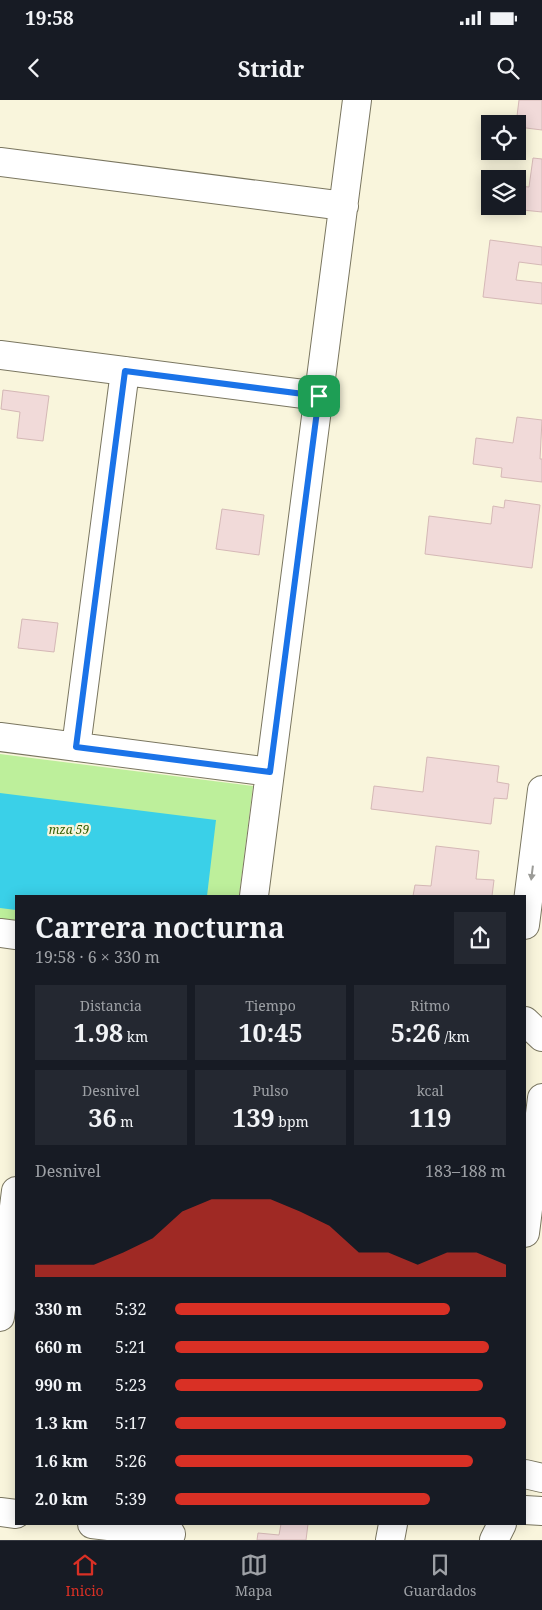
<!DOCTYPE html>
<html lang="es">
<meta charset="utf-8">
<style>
:root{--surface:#171b24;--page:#242831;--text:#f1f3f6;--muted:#9ea1a6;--line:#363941;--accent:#d93025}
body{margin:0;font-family:"Noto Serif",serif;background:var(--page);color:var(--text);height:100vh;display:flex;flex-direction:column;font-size:19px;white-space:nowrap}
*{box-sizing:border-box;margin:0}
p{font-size:16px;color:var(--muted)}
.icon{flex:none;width:28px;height:28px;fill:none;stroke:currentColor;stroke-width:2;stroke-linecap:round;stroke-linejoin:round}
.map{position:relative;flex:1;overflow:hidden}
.panel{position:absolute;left:15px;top:795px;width:511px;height:630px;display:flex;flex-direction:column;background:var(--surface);border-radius:0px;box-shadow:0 2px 12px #0003}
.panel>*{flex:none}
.buttons{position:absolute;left:481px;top:15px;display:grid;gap:10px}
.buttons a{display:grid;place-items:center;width:45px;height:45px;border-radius:0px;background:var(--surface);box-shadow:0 2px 12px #0003;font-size:25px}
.pin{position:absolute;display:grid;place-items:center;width:42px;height:42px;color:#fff;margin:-21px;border-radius:10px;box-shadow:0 2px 8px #0006}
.round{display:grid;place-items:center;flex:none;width:52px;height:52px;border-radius:0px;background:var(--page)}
.overview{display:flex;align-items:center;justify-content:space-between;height:85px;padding:0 20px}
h1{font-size:28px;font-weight:700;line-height:38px}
.figures{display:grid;grid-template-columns:repeat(3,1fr);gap:8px;height:85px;padding:5px 20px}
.figures div{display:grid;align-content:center;border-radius:0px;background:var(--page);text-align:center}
.figures b{font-size:25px;font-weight:700}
.figures small{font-size:14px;font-weight:400}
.figures p{font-size:14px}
.chart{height:140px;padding:10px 20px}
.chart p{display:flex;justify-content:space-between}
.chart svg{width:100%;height:90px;margin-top:5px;fill:var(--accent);opacity:.7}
ul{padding:0 20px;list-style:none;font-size:16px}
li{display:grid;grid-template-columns:80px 60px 1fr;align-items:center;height:38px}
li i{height:12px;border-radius:6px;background:var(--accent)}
.status{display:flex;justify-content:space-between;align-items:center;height:35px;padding:0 25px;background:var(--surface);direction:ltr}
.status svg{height:14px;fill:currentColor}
header{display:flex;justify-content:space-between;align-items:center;height:65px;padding:0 20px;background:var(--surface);font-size:22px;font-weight:700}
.tab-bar{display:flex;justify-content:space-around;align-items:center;height:70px;border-top:1px solid var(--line);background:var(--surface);font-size:14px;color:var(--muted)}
.tab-bar a{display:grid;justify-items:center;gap:2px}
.tab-bar .active{color:var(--accent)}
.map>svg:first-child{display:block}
</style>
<div class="status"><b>19:58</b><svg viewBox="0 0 49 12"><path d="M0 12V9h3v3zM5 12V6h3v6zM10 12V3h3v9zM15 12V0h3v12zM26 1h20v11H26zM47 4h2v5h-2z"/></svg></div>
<header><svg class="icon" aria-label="back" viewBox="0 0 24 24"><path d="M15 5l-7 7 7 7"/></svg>Stridr<svg class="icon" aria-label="search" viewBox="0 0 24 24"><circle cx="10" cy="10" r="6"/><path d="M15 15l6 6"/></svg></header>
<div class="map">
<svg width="542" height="1440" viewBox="0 0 542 1440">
<rect width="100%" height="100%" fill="#f9f5dc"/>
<path fill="#bdef9b" d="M0 654 253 686 239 796H16V825L0 823Z"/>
<path fill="#3ad0e8" d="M0 693 216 720 207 796H16V810L0 808Z"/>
<path fill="#f1dad9" stroke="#d5b8b6" d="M519 0H542V30L518 27V24H516Z
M533 58 542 59V112L494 107 518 106V86L529 87Z
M490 140 542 147V165L519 162 516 180 542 183V204L483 197Z
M3 290 49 296 43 341 17 338 20 312 1 309Z
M517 317 542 320 540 359H542V382L501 377 502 368 473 364 476 338 513 343Z
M505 400 540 405 532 468 425 454 429 416 491 424 493 406 504 408Z
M222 409 264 415 259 455 216 449Z
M22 519 58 523 54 552 18 548Z
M427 657 499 666 497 682 509 684 507 699 494 698 491 724 371 709 374 686 423 692Z
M436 746 479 751 476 779 494 780 492 796H413L415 785 431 786Z
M281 1424H308L306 1440H257L258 1433 279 1435Z"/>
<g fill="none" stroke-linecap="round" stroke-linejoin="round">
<defs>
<path id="minor" d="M0 62 344 106
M0 255 319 296
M0 637 270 672
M76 647 125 271
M254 796 357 0
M525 825 542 690
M0 833 16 835
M525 921 542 937
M525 1133 542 998
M0 1217 16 1091
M525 1374 542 1378
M525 1410 542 1411
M0 1412 16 1414
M92 1424 171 1434
M390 1440 393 1424
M494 1440 502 1424"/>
</defs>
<use href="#minor" stroke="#7a7660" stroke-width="30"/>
<use href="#minor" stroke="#fff" stroke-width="28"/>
</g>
<defs><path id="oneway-solid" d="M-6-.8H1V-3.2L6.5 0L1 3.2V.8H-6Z" transform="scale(1.25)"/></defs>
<use fill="#9b9b97" href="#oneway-solid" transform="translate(532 773) rotate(97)"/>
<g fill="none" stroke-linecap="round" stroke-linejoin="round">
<defs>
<path id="route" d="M125 271 319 296 270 672 76 647Z"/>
</defs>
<use href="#route" stroke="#fff" stroke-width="10"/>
<use href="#route" stroke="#1a73e8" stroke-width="6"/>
</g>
<g text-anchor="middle" stroke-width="4.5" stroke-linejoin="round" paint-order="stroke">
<g font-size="12" font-style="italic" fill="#335f00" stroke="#f9f5dc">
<text x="69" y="734">mza 59</text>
</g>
</g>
</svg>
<div class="buttons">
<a><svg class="icon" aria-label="locate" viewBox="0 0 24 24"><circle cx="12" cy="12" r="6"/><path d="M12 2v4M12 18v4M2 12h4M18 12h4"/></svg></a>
<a><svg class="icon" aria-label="layers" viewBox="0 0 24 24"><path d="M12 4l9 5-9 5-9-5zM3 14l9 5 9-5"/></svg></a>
</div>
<div class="pin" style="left:319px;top:296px;background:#1e9e55"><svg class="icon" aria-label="arrive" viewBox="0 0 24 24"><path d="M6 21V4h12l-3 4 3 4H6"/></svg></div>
<section class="panel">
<div class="overview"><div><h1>Carrera nocturna</h1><p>19:58 · 6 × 330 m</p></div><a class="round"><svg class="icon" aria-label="share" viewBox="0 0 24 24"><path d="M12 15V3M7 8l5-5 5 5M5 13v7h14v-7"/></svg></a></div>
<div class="figures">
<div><p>Distancia</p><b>1.98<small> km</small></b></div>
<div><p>Tiempo</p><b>10:45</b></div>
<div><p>Ritmo</p><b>5:26<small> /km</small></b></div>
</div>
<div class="figures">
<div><p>Desnivel</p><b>36<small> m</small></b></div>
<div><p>Pulso</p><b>139<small> bpm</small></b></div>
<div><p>kcal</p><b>119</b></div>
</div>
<div class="chart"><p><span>Desnivel</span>183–188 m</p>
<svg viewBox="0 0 160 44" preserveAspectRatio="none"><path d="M0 44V38L10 38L20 38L30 32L40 25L50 12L60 6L70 6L80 6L90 12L100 19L110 32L120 32L130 38L140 32L150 32L160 38V44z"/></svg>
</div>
<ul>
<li><b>330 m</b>5:32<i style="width:83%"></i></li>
<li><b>660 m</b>5:21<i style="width:95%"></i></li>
<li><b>990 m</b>5:23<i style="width:93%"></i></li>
<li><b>1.3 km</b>5:17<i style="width:100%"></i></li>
<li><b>1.6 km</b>5:26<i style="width:90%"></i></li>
<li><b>2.0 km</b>5:39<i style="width:77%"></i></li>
</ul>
</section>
</div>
<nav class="tab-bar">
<a class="active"><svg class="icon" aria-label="home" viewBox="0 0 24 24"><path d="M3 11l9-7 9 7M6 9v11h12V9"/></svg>Inicio</a>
<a><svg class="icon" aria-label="map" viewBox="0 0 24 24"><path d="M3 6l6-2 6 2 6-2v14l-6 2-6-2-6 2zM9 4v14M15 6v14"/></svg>Mapa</a>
<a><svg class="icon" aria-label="saved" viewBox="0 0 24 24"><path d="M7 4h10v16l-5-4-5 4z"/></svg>Guardados</a>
</nav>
